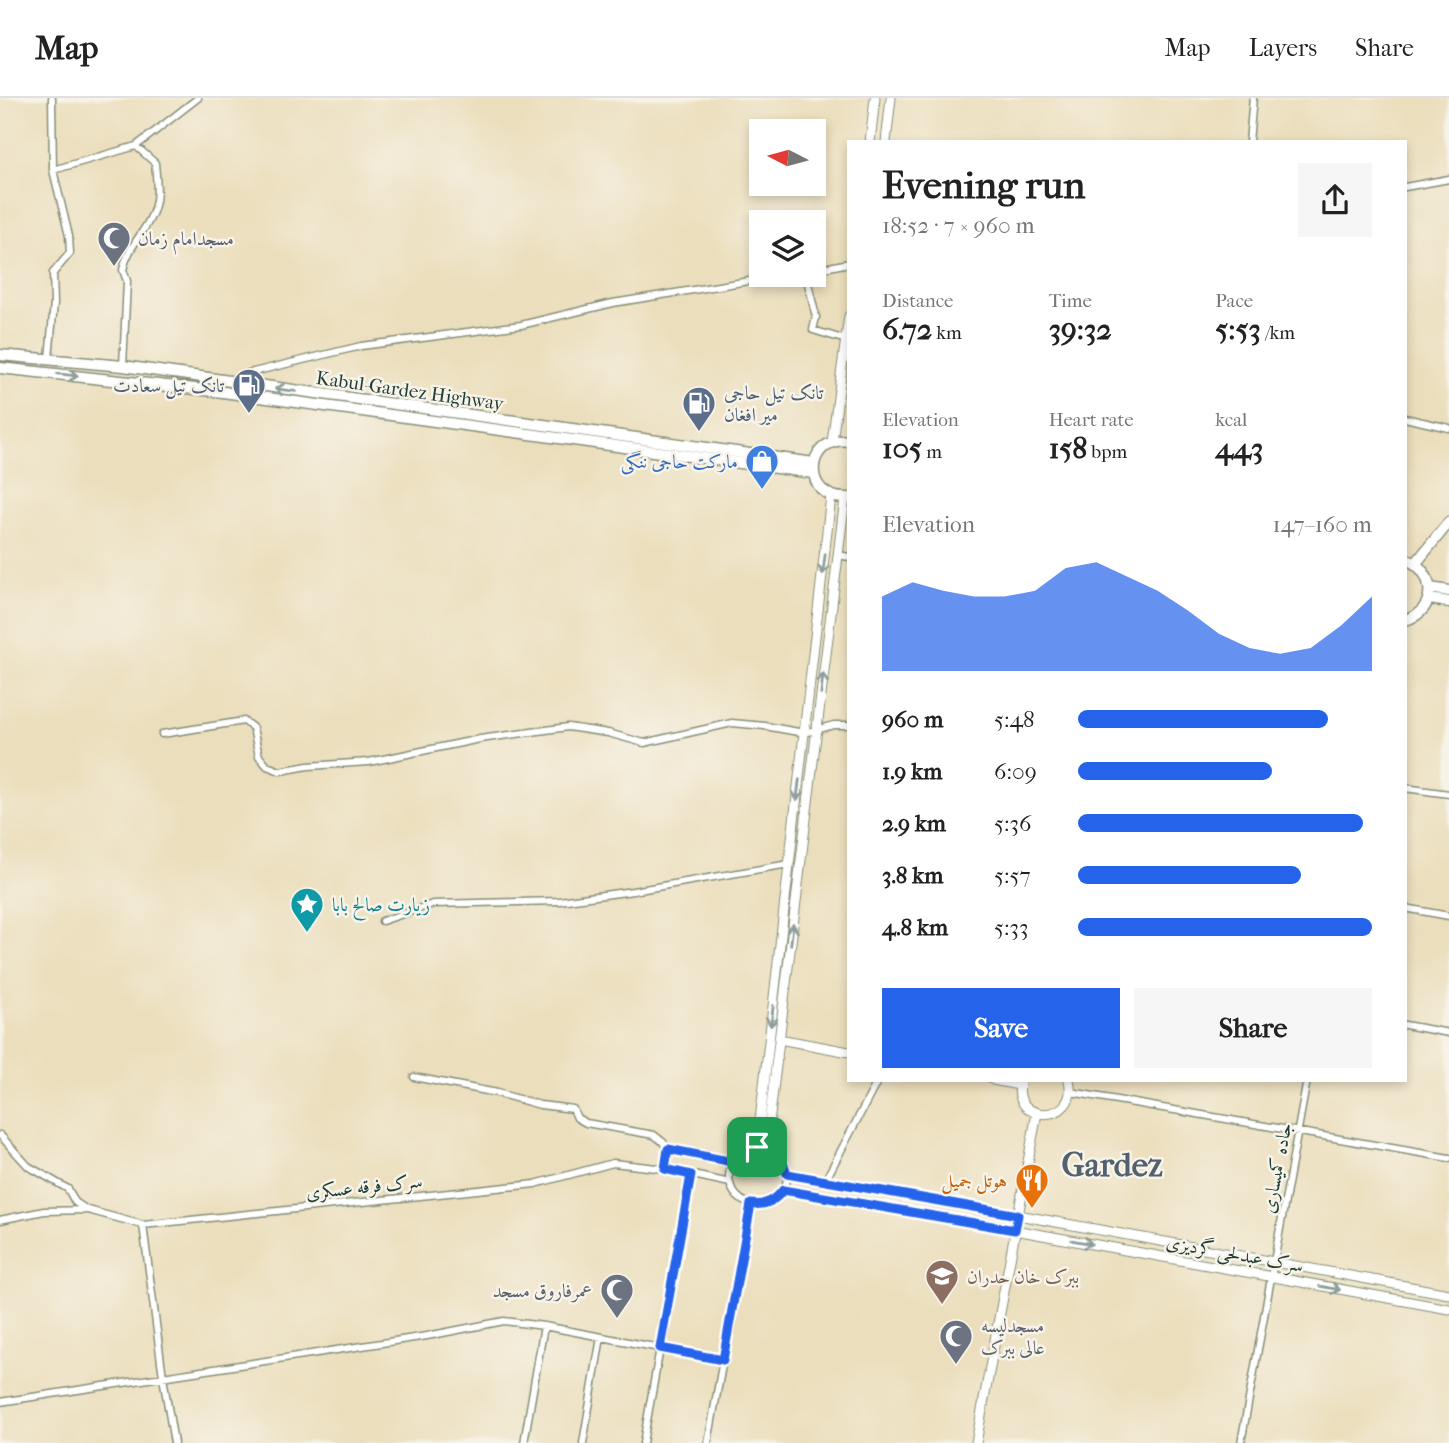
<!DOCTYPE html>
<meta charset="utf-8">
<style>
:root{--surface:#fff;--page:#f6f6f6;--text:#222;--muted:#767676;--line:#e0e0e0;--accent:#2563eb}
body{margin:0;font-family:"IM FELL French Canon",Amiri,serif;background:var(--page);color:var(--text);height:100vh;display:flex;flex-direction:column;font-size:26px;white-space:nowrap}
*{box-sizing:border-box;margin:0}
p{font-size:23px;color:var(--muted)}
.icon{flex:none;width:38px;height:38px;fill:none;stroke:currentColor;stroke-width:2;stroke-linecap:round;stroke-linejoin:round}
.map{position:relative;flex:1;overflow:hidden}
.panel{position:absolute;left:847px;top:42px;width:560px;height:942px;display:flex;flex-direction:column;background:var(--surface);border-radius:0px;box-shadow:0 4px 10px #0003}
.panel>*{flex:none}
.needle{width:46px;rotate:276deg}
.fabs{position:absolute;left:749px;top:21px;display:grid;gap:14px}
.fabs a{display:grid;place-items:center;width:77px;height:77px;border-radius:0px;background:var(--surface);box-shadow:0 4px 10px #0003;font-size:35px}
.pin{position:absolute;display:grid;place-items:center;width:60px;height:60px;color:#fff;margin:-30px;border-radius:14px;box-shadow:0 4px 10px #0006}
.round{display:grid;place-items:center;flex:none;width:74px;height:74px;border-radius:0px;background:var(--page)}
.headline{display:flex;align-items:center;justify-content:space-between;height:119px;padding:0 35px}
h1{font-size:38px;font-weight:700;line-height:52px}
.figures{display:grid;grid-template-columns:repeat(3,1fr);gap:10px;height:119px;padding:7px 35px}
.figures div{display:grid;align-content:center}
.figures b{font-size:30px;font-weight:700}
.figures small{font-size:19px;font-weight:400}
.figures p{font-size:19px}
.chart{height:196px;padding:14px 35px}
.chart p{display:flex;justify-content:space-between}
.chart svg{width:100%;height:126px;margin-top:7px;fill:var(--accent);opacity:.7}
.button{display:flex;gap:14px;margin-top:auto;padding:14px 35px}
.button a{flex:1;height:80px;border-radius:0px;background:var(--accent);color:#fff;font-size:28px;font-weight:700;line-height:80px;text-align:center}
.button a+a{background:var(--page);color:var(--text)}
ul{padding:0 35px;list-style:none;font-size:23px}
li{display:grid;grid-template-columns:112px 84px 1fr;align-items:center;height:52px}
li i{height:18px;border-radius:9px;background:var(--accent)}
header{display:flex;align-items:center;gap:42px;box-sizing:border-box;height:98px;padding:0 35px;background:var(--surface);border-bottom:2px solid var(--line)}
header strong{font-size:33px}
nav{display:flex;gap:38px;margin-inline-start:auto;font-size:24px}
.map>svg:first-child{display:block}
</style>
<header>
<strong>Map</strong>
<nav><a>Map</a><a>Layers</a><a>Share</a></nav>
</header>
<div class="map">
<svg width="1449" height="1345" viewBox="0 0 1449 1345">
<rect width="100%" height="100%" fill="#f7f3e8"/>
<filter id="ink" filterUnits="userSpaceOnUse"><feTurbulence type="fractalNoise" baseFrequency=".0143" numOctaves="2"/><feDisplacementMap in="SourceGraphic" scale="14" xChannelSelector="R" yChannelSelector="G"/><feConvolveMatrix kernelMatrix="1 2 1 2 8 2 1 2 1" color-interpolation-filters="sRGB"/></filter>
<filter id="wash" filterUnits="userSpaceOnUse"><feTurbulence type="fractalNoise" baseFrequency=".00686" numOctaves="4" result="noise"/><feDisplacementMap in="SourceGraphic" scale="28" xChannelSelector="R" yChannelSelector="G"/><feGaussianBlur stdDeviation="1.57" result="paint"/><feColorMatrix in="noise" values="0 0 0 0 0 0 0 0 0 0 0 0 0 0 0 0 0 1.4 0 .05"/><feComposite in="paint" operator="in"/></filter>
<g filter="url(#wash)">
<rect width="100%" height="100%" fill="#ebdebc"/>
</g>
<g filter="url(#ink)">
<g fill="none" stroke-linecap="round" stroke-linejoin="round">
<defs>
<path id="street" d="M1249 44 1253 0
M53 72 136 48 198 0
M1405 89 1449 81
M814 172 849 165
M806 177 816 219 813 232 846 242
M49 261 54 205 53 175 70 155 69 138 53 72 52 0
M123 268 127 183 123 172C128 147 148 132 154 111 159 96 156 80 155 65L136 48
M232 282 249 275 361 248 521 227 613 205 786 177
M1405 320 1449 330
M838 457 849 459
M162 636 244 623 253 630 259 658 267 668 280 673 308 668 369 664 480 641 568 629 608 635 644 645 732 625 765 628 804 635 834 627H849
M1405 690 1449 696
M1405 810 1449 818
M382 823 433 806 559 803 633 793 789 766
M1405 927 1449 935
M414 979 497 995 540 1007 573 1011 577 1020 586 1025 654 1037 663 1044 668 1051
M1071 994 1449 1060
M0 1037 28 1068 68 1091 75 1104 87 1112
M729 1078a29 29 0 1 1 58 0a29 29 0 1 1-58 0Z
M665 1071 668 1051 733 1064
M787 1076 1018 1117
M825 1083 878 982
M783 1092 1015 1132
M0 1122 44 1113 88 1112 143 1127 535 1086 613 1065 665 1071 730 1085
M143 1127 163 1279 174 1345
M0 1304 427 1238 504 1223 544 1228 723 1262
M524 1345 544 1228
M583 1345 601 1239
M643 1345 691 1077
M708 1345 751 1106
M1241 1345 1307 982"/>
<path id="secondary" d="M870 44 875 0
M886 44 891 0
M832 344 849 218
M779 941 849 954
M993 982 1019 987
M1021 982C1008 1026 1080 1028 1069 982
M757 1049 831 398
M766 1050 845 400
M1018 1117 1449 1196
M1015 1132 1449 1211
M976 1345 1037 1015"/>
<path id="highway" d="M0 257 123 268 814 365
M0 270 223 294 813 375
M849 343C804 337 800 403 849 400
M1405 461C1436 471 1439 513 1405 522
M1416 465 1449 424
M1430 490 1449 493
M1429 501 1449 504"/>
</defs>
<use href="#street" stroke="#858e78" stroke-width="9"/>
<use href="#secondary" stroke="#858e78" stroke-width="11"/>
<use href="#highway" stroke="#858e78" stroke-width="13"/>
<use href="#street" stroke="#fff" stroke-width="6"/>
<use href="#secondary" stroke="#fff" stroke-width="9"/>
<use href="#highway" stroke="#fff" stroke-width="10"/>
</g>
<defs><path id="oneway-shaft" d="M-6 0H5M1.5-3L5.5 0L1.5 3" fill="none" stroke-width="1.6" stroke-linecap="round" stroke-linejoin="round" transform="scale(1.75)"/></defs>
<g stroke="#8f9e9a">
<use href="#oneway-shaft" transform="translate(68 277) rotate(6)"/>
<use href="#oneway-shaft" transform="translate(285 292) rotate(-172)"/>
<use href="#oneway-shaft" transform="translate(824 466) rotate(97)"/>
<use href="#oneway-shaft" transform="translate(822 586) rotate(-83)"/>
<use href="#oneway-shaft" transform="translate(798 692) rotate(97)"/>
<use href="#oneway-shaft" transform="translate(792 836) rotate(-83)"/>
<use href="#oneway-shaft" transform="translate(772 918) rotate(97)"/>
<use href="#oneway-shaft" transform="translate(1082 1144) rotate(10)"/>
<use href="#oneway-shaft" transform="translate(1330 1190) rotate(10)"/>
</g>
</g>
<g fill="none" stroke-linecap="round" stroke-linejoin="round" filter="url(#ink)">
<defs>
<path id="route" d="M757 1049C774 1051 783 1060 787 1076L1018 1117 1015 1132 783 1092C775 1103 765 1108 751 1106L723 1262 660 1250 691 1077 665 1071 668 1051 733 1064 743 1053Z"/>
</defs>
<use href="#route" stroke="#fff" stroke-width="14"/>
<use href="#route" stroke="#2563eb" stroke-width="9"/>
</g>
<defs>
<symbol id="mosque-pin" viewBox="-11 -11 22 30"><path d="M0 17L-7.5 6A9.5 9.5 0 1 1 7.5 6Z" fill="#6b7280" stroke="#f7f3e8"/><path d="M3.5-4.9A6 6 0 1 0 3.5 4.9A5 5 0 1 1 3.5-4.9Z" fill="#fff"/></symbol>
<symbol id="fuel-pin" viewBox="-11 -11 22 30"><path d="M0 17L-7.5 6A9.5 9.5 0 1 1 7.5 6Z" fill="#5c6f8a" stroke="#f7f3e8"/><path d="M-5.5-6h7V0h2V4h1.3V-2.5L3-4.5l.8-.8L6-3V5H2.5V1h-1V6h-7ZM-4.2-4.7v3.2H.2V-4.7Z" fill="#fff"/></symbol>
<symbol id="shop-pin" viewBox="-11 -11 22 30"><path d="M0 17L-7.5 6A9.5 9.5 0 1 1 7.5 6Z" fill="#3f7fe0" stroke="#f7f3e8"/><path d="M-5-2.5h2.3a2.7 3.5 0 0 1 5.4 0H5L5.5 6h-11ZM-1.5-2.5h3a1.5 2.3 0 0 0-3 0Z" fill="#fff"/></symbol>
<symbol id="sight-pin" viewBox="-11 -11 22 30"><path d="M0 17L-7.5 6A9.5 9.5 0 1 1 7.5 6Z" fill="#0f9aa8" stroke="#f7f3e8"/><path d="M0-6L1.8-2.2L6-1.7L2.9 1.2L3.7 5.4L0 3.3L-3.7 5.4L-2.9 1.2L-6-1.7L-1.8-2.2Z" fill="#fff"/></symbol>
<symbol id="restaurant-pin" viewBox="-11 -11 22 30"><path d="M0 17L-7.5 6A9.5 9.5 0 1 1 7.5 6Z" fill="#e8710a" stroke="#f7f3e8"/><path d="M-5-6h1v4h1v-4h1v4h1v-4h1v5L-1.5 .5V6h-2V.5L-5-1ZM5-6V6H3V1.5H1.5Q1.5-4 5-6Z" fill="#fff"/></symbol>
<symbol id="school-pin" viewBox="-11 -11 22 30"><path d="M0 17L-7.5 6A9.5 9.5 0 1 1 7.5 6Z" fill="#8d6e63" stroke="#f7f3e8"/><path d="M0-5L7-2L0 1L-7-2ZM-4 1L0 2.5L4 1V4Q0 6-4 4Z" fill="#fff"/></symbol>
</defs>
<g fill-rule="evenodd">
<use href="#mosque-pin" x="95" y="121" width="38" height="52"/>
<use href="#fuel-pin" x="230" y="268" width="38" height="52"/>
<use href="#fuel-pin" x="680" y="286" width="38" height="52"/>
<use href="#shop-pin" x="743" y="344" width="38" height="52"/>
<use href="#sight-pin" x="288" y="787" width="38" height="52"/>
<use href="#restaurant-pin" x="1013" y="1063" width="38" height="52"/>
<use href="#school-pin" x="923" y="1159" width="38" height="52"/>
<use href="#mosque-pin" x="598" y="1173" width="38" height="52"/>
<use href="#mosque-pin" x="937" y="1219" width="38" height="52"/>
</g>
<g text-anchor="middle" stroke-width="5" stroke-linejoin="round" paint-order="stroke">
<g font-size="19" fill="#5b616d" stroke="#f7f3e8" text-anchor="start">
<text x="138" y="147">مسجدامام زمان</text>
<text x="592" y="1199" text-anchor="end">عمرفاروق مسجد</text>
<text x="981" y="1234">مسجدلیسه<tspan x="981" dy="22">عالی ببرک</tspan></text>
</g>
<g font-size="19" fill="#4e5e75" stroke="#f7f3e8" text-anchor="end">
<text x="224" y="294">تانک تیل سعادت</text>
<text x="724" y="301" text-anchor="start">تانک تیل حاجی<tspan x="724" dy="22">میر افغان</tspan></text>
</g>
<g font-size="19" fill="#1f3d34" stroke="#f7f3e8">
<text transform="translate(410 292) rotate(8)" y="7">Kabul-Gardez Highway</text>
<text transform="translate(1276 1070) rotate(-79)" y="7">جاده کمیساری</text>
<text transform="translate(364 1088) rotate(-6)" y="7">سرک فرقه عسکری</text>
<text transform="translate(1235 1155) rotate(10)" y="7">سرک عبدلحی گردیزی</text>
</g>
<g font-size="19" fill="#366cbe" stroke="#f7f3e8" text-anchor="end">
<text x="738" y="370">مارکت حاجی ننگی</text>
</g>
<g font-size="19" fill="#0d838f" stroke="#f7f3e8" text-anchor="start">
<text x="332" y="813">زیارت صالح بابا</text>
</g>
<g font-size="19" fill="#c56008" stroke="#f7f3e8" text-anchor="end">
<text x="1007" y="1089">هوتل جمیل</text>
</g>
<g font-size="19" fill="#785e54" stroke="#f7f3e8" text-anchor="start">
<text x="967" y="1185">ببرک خان حدران</text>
</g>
<g font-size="33" font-weight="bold" fill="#53606f" stroke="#f7f3e8">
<text x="1112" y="1078">Gardez</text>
</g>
</g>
</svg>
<div class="fabs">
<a><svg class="needle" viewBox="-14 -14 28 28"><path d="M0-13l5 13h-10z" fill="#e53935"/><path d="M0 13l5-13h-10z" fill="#767676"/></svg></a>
<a><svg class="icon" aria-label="layers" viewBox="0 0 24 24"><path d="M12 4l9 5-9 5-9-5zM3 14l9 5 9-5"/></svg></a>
</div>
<div class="pin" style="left:757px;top:1049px;background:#1e9e55"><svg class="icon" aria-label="arrive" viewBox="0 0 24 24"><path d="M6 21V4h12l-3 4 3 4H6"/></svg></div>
<section class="panel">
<div class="headline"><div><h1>Evening run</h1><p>18:52 · 7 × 960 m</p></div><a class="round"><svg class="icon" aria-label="share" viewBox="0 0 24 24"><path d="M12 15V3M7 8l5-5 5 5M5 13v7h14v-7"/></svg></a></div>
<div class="figures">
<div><p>Distance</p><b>6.72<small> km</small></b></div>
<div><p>Time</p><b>39:32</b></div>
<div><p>Pace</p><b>5:53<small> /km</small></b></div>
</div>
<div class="figures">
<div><p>Elevation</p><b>105<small> m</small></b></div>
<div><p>Heart rate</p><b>158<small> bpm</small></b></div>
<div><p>kcal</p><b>443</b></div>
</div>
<div class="chart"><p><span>Elevation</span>147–160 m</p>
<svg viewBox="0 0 160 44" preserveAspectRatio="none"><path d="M0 44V18L10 13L20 16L30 18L40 18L50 16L60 8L70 6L80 11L90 16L100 23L110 31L120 36L130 38L140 36L150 28L160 18V44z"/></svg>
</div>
<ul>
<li><b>960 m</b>5:48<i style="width:85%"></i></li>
<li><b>1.9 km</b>6:09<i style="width:66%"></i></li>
<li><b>2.9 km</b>5:36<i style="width:97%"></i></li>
<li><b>3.8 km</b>5:57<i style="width:76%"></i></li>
<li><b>4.8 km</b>5:33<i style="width:100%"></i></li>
</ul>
<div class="button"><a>Save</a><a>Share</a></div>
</section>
</div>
